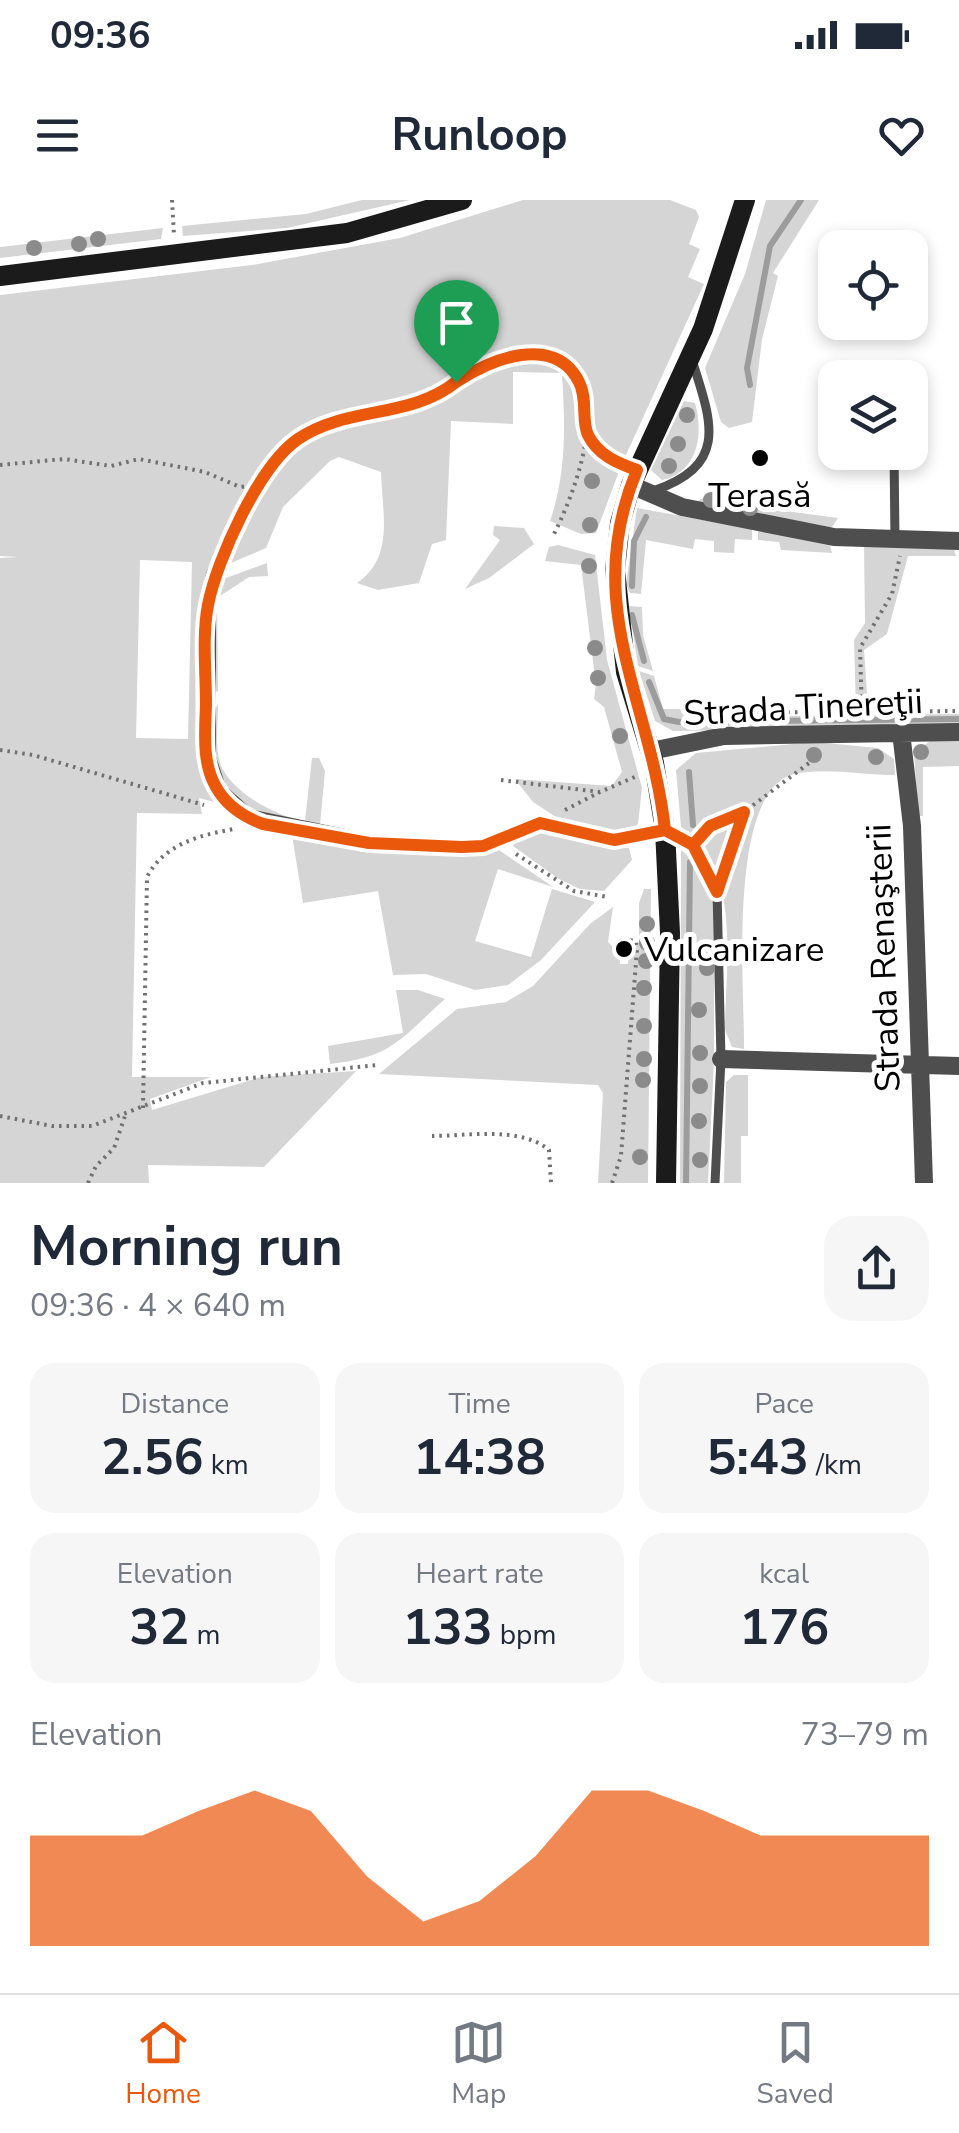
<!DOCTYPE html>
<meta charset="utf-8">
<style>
:root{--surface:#fff;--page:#f6f6f7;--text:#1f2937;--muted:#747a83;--line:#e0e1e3;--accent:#ea580c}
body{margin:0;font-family:"Nunito Sans",sans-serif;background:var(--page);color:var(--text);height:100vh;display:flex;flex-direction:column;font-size:38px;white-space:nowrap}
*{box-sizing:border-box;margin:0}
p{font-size:32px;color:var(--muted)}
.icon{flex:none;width:55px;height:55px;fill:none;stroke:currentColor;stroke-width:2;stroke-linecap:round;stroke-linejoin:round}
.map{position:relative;height:983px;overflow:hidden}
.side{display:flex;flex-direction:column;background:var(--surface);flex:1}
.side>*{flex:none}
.controls{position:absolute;left:818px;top:30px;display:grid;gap:20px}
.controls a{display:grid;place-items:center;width:110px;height:110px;border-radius:20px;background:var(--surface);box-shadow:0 5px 15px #0003;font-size:50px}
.pin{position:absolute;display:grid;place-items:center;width:85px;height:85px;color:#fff;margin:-102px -42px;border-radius:50% 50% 50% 0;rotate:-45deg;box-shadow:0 0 10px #0007}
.pin .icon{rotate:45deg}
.round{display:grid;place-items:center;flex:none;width:105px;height:105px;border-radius:30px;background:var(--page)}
.overview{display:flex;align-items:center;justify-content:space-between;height:170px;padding:0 30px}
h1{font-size:55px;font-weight:700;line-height:75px}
.stats{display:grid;grid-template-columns:repeat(3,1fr);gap:15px;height:170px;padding:10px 30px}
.stats div{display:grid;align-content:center;border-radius:25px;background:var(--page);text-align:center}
.stats b{font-size:50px;font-weight:700}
.stats small{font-size:28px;font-weight:400}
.stats p{font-size:28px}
.chart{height:280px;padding:20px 30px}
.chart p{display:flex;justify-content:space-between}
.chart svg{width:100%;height:180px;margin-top:10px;fill:var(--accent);opacity:.7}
.status{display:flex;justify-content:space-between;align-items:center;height:70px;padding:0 50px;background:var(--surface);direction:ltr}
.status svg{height:28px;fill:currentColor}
header{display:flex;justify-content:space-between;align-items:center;height:130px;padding:0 30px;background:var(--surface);font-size:45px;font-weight:700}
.tabs{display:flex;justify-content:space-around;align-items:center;height:140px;border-top:2px solid var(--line);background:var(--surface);font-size:28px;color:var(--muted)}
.tabs a{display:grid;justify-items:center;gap:5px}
.tabs .on{color:var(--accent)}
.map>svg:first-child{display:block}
</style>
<div class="status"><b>09:36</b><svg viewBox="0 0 49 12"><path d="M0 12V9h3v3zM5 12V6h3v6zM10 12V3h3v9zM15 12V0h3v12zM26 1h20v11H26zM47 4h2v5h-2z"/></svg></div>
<header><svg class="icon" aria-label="menu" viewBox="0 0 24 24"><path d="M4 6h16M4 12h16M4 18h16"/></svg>Runloop<svg class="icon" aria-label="heart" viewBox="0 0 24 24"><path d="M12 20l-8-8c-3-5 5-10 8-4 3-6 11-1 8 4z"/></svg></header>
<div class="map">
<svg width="959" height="983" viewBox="0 0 959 983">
<rect width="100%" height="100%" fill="#fff"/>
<path fill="#d5d5d5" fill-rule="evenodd" d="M362 0H410L287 28 183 36 182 26 306 14Z
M523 0H670L696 10 699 17 689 44 700 49 688 77 704 84 621 266 596 333 581 334 550 321C567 271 565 225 562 173L513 172V224L451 221 446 340 432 344 419 383 378 390 357 383C395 357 382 313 381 272L339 257 330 261 283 307 266 348 231 363 214 362C197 426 181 545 218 603L199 598 202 614 137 613 132 877H211L150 899 152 910 261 877 356 871 264 967 148 965 149 983H0V358L18 357 0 356V95L252 65 400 38ZM140 360 192 362 188 539 136 538Z
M766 0H819L773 73 778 76 762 139 752 222 729 228 721 222 705 168 745 74Z
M163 28 161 39 0 58V47Z
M684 201 695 203C704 234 698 272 662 280L651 270Z
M736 291 763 295V308L838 318 830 330 698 301 713 292Z
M637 308 752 329V340L735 339 734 353 714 352V341L695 339 693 349 646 340 641 394 630 393 626 384Z
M494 326 524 328 534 344 489 378 465 389 500 340 493 335Z
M758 330 830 345 832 353 781 350 779 342 758 340Z
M558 345 595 355 607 460 642 588 638 624 627 634 559 619 533 602 515 579 612 586 622 572 604 507 594 499 596 485 581 365 545 361 549 347Z
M864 345 954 348 956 356H908L887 434 864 450 868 509H856L854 440 865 423Z
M267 363 268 376 249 377 217 398 218 491 208 495 211 411 223 379Z
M629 406 642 407 643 435 653 471 638 466Z
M639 471 654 476 663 509H684L688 517 959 514V527L673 531 655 521Z
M218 505C218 522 215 547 220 563 230 592 277 617 305 621L312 558H319L325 571 320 625C263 616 225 615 212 551 209 536 206 517 218 505Z
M930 541H959V566L923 567V616H918L914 553Z
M815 542 878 548 894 559 895 575C864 575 824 567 794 574 726 591 745 793 744 849L732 847 725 830C725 767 743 666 681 627L676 570 696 553Z
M537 628 629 648 632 660 604 691 580 689 559 679 513 646 514 639Z
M292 635 363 652 481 656 496 648 553 687 498 669 475 741 531 757 552 689 595 702 541 760 508 785 475 790 426 774 393 775 378 691 303 703Z
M681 650 700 666 714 702V861L708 983H680Z
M644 689H651L648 983H598L603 893 598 885 379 874 457 809 506 802 533 786 590 724 613 707 608 742 620 754V764H628L629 745H639V703Z
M396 790H418L445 799C400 839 393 857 330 864L328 846 403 833Z
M734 875H748V936H741V983H724L726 882Z"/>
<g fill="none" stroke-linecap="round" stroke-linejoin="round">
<path stroke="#9c9c9c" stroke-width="6" d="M750 185 747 168 770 46 801 0
M632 386 634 341 646 317
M632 415 644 461
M649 482 664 519 679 522 959 519
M689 572 693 625
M686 983 690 662"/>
<path stroke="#707070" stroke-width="4" stroke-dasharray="2.5 5" stroke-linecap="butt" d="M172 0 174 35
M587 233 609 260 619 264
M0 265 64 259 111 266 139 259 205 272 240 287 259 285
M224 358C244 317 260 270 296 241 333 211 384 217 426 201 461 188 480 163 522 155 537 152 546 154 559 161 616 189 574 295 553 336
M862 512 860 448 892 394 900 356
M690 513 959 511
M0 550 33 555 204 605
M501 580 600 592 637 576
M565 610 600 592
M702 635 710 626 744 612 821 554
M516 654 574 691 608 697
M723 673 744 612
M143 908 147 677C164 644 200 635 234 629
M0 916 52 926H92L203 883 378 865
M432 936C466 936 521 926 549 950L551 983
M88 983 96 966 114 948 125 916
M612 983 621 956 637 749 636 741 623 739"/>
<path stroke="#4e4e4e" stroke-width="9" d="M894 252 895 340
M653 291C729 265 712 223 692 160
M668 631 693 645 717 691 721 859 715 983"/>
<path stroke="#4e4e4e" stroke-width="18" d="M631 285 682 307 834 337 959 341
M215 375 207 409V558L218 591 248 618 369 643 461 647 483 646 540 623 613 640 665 630
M901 532 912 626 924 983
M651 551 724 536 959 532
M721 859 959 866"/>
<path stroke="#1b1b1b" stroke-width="20" d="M0 76 347 33 462 0
M666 983 670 733 665 630 654 563 626 472 615 370 620 323 631 285 703 129 745 0"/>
</g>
<g fill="#8b8b8b">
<circle cx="98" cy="39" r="8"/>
<circle cx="79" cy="44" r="8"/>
<circle cx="34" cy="48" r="8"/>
<circle cx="687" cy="215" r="8"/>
<circle cx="678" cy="244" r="8"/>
<circle cx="669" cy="266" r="8"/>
<circle cx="592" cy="281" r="8"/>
<circle cx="711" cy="300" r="8"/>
<circle cx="729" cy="300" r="8"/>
<circle cx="750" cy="308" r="8"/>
<circle cx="590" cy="325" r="8"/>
<circle cx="589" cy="366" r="8"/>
<circle cx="595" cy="448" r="8"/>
<circle cx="598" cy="478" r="8"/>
<circle cx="860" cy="506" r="8"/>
<circle cx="620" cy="536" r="8"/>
<circle cx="921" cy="552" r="8"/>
<circle cx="814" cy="555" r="8"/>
<circle cx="876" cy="557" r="8"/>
<circle cx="647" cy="724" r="8"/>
<circle cx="647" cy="743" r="8"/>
<circle cx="646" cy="761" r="8"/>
<circle cx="707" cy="768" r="8"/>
<circle cx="644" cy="788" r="8"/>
<circle cx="699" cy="810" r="8"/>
<circle cx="644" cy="826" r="8"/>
<circle cx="700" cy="853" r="8"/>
<circle cx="644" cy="859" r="8"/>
<circle cx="643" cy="880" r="8"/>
<circle cx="700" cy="886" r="8"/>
<circle cx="699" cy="921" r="8"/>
<circle cx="640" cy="957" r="8"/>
<circle cx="700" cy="960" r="8"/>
</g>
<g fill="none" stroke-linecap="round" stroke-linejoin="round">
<defs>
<path id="route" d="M456 182C410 219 346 206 298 239 259 266 217 359 208 405 202 436 206 473 206 505 205 532 202 563 216 587 226 605 244 617 263 624L369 643 462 647 483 646 540 623 614 640 665 630 693 645 717 692 744 612 710 626 693 645 665 630C651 500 580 406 637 270 617 263 598 255 588 235 581 220 588 199 579 182 555 133 490 159 456 182"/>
</defs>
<use href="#route" stroke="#fff" stroke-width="20"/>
<use href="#route" stroke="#ea580c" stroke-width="12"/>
</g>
<g fill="#000" stroke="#fff" stroke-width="4">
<circle cx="760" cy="258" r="10"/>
<circle cx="624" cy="749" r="10"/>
</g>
<g text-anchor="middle" stroke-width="10" stroke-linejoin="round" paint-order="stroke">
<g font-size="35" fill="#000" stroke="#fff">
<text x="760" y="307">Terasă</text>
<text x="644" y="761" text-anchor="start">Vulcanizare</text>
</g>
<g font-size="35" fill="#000" stroke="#fff">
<text transform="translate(803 507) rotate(-3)" y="12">Strada Tinereţii</text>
<text transform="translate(883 758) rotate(-92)" y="12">Strada Renaşterii</text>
</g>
</g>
</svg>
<div class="controls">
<a><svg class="icon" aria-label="locate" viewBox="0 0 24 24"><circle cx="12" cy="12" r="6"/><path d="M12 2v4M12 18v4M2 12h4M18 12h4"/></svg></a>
<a><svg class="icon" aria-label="layers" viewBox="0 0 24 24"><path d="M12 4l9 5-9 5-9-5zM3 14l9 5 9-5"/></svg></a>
</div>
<div class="pin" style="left:456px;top:182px;background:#1e9e55"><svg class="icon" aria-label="arrive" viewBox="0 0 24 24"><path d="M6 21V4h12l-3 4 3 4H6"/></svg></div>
</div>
<section class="side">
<div class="overview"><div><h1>Morning run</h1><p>09:36 · 4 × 640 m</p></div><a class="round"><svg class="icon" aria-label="share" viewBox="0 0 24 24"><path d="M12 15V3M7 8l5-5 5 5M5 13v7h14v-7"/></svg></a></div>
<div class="stats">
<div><p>Distance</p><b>2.56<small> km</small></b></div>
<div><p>Time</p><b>14:38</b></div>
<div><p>Pace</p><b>5:43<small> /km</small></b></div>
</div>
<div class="stats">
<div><p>Elevation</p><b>32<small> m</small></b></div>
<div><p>Heart rate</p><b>133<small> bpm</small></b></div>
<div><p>kcal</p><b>176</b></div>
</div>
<div class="chart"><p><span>Elevation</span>73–79 m</p>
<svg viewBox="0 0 160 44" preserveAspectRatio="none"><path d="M0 44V17L10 17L20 17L30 11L40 6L50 11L60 27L70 38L80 33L90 22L100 6L110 6L120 11L130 17L140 17L150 17L160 17V44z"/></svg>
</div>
</section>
<nav class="tabs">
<a class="on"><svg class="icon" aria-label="home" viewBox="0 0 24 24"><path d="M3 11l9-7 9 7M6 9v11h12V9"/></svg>Home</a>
<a><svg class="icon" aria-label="map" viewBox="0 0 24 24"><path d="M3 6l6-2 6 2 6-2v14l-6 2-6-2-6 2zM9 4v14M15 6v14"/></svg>Map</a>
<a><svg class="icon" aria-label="saved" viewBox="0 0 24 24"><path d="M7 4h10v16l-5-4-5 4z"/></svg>Saved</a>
</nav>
